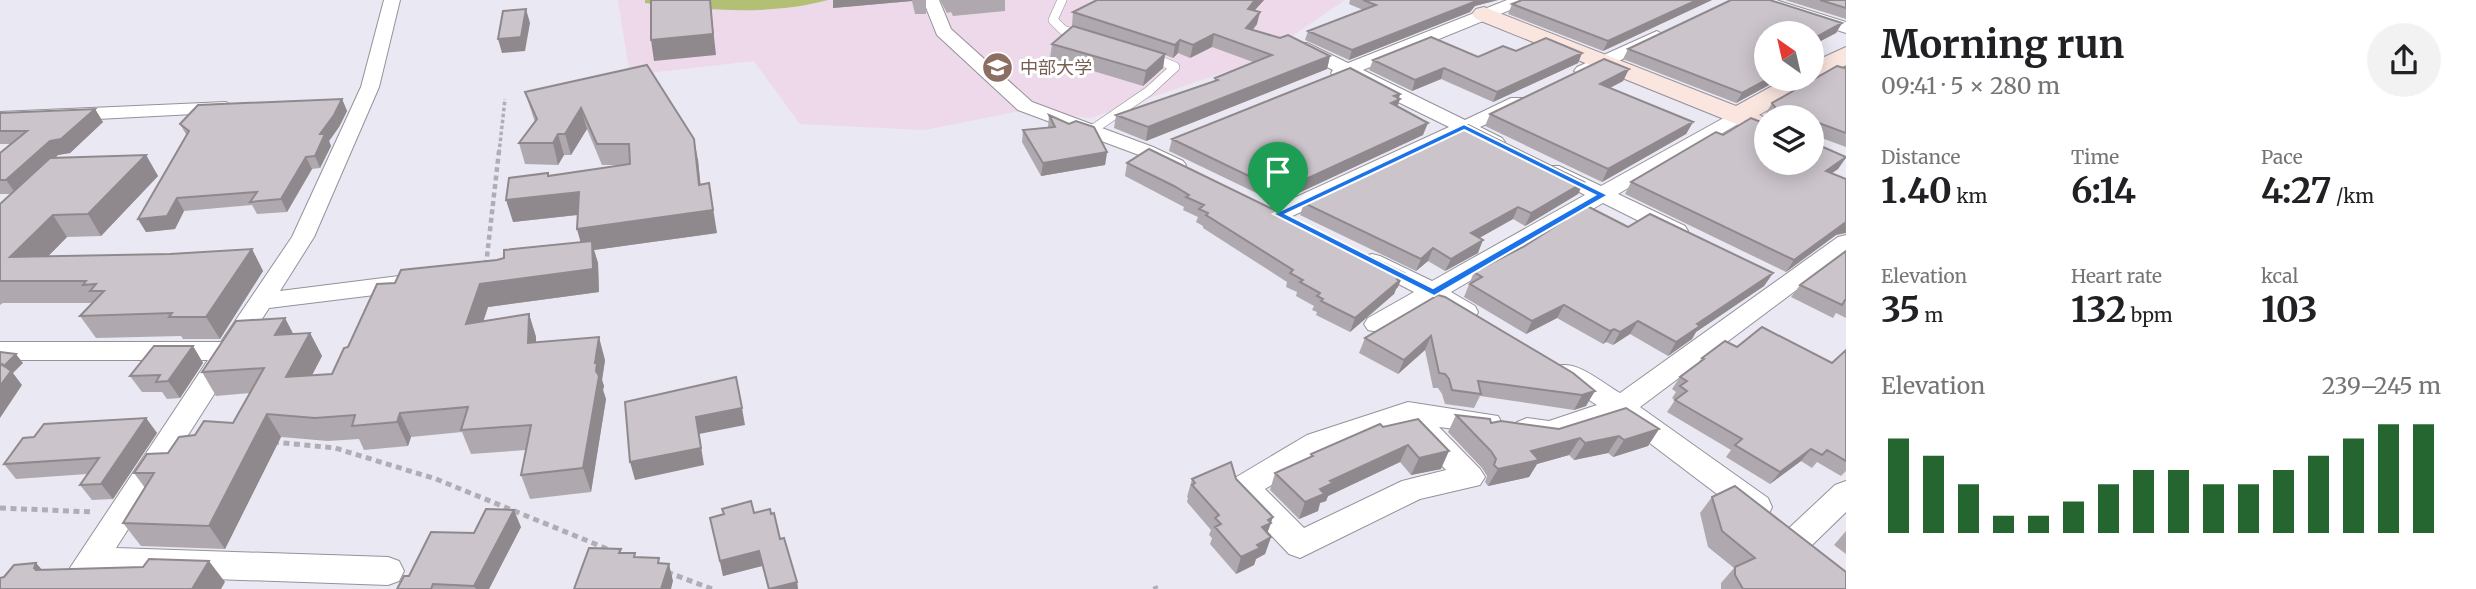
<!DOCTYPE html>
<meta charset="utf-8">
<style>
:root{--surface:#fff;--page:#f2f2f2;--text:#202124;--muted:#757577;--accent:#256630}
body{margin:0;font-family:Merriweather,"Noto Sans JP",serif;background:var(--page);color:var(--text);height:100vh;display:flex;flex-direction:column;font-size:26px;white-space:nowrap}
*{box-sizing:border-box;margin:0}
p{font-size:23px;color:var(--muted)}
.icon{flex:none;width:38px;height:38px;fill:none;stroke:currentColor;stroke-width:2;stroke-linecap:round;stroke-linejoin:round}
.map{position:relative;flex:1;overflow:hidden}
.panel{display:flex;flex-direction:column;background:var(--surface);width:630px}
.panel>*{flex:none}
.needle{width:46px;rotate:326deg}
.controls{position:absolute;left:1754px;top:21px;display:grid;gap:14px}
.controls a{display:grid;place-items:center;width:70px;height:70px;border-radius:50%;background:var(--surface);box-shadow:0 4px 18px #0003;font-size:35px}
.pin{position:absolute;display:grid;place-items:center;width:60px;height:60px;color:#fff;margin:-72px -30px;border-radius:50% 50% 50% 0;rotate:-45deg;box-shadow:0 0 7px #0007}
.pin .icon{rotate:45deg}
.round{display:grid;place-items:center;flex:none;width:74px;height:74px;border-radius:37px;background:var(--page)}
.summary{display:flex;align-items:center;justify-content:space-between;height:119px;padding:0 35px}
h1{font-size:38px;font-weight:700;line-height:52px}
.metrics{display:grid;grid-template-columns:repeat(3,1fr);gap:10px;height:119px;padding:7px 35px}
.metrics div{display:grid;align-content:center}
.metrics b{font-size:35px;font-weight:700}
.metrics small{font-size:19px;font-weight:400}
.metrics p{font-size:19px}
.chart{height:196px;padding:14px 35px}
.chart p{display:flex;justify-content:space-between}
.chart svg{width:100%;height:126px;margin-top:7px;stroke:var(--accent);stroke-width:6}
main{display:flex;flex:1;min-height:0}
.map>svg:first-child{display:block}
</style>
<main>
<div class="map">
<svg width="1846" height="589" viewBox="0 0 1846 589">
<rect width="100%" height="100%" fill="#eae8f2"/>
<path fill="#edd9e9" d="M618 0H1345L1254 62 1091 118 1021 111 924 130 800 124 754 61 630 75Z"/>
<path fill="#b3bf74" d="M645 0H828C768 16 707 10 645 3Z"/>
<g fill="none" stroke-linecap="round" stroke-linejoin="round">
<defs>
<path id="lane" d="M1062 0 1053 20 1063 30 1082 36
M1092 130 1149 91 1175 67 1149 56"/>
<path id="street" d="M384 0H400L379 87 314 237 280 291 407 275 416 278 419 283 416 288 407 291 269 308 116 548 388 557 399 561 404 571 399 581 388 585 99 575 90 589H56L208 360H0V342H221L292 237 361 87Z
M923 0H939L951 29 1032 102 1153 147 1183 161 1186 165 1183 169H1169L1139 155 1018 110 937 35Z
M1507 0H1529L1527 3 1363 70 1465 120 1511 98H1525L1528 102 1525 106 1480 127 1502 138 1505 142 1502 146H1488L1464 135 1286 219H1270L1267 214 1270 209 1449 127 1347 77H1334L1331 73 1333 70 1295 51 1292 47 1295 43H1307L1348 63Z
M1752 0H1776L1846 22V33L1754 3Z
M1657 31 1666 36 1663 40 1589 75 1583 76 1574 71 1577 67Z
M226 102 236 108 233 112 0 124V112Z
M1738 110 1745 112 1748 116 1745 120 1618 194 1685 226 1688 231 1685 236H1669L1603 203 1451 292 1475 306 1478 312 1475 318C1458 322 1447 311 1433 302 1415 313 1389 336 1368 330L1364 324 1368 318 1414 292 1364 266 1360 261 1364 256 1372 254 1380 256 1432 281 1585 195 1545 174 1542 170 1545 166H1559L1601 186Z
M1846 235V253L1640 407 1768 498 1772 507 1768 516 1757 519 1746 516 1618 419 1550 443 1517 436 1513 429 1517 422 1527 418 1549 421 1597 405 1557 380 1553 373 1557 366C1578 360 1602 383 1620 393L1838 237Z
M1408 402 1498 416 1502 423 1498 430 1488 433 1439 427 1480 469 1485 477 1480 485 1420 499 1300 558 1289 554 1233 495 1229 487 1233 479 1307 435ZM1403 424 1446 470 1402 481 1304 528 1265 489 1327 451Z
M1846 481V512L1810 547 1799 551 1788 547 1783 538 1788 529 1835 485Z"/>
<path id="secondary" d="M1484 7 1736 106 1785 79H1811V63L1846 47V65L1759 115 1766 118V136L1476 19 1472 14 1476 9Z"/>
</defs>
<use href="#lane" stroke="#94929b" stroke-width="10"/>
<use href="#street" stroke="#94929b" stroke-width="2"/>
<use href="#secondary" stroke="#94929b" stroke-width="2"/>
<path stroke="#afaeb6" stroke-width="3.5" stroke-dasharray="3.5 2.5" stroke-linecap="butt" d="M499 153 505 99"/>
<path stroke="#afaeb6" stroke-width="4.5" stroke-dasharray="5 3.5" stroke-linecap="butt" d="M486 265 499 151"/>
<path stroke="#afaeb6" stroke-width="5" stroke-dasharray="6 4.5" stroke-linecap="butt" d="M273 442 335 448 436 479 610 550
M0 508 93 512
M667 572 712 589
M1155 586 1156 589"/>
<use href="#lane" stroke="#fff" stroke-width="9"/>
<use href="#street" fill="#fff" fill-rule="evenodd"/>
<use href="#secondary" fill="#fbe5df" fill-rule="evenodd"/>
</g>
<path fill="#afa9af" d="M833 0H926V14H915L912 1 833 8Z
M940 0H1005V11L953 16 951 12 947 13Z
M1097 0H1264L1255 10 1257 24 1253 30 1330 56 1327 69 1146 141 1114 128 1116 115 1214 82 1215 78 1253 62 1212 47 1190 58 1178 53 1173 58 1165 55 1163 68 1143 86 1050 58 1052 44 1091 31 1072 25 1073 12Z
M1350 0H1498L1475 6 1470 12 1349 60 1305 40 1308 31 1363 10 1349 4Z
M1522 0H1712L1603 51 1508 14 1512 4Z
M1731 0H1770L1842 23 1836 33 1811 46V33H1766V79H1780L1736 103 1623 59 1628 49Z
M1785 0H1846V19Z
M1516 51 1582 53 1578 63 1493 102 1441 79 1412 91 1369 70 1373 60 1478 57Z
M647 65 698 160 700 184 717 233 594 250 598 263 599 292 488 307 483 321 529 314 536 337V343L605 360 602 380 604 386 603 390 606 399 591 492 530 499 521 475 526 450 471 454 462 432 411 437 408 446 364 450 359 439 328 441 281 437 225 549 141 546 123 523 145 488 134 473 195 435 233 423 250 393 216 396 202 372 293 334 310 333 322 356 312 375 332 374 348 347 395 283 581 242 577 229 578 215 513 222 548 173 549 176 622 165H602L587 129 571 155H564L558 165 525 164 519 143 535 122 525 92Z
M1846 67V147L1816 136V144L1846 158 1838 169 1832 173 1836 235 1786 272 1625 194 1631 182 1766 163 1811 117H1768L1765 115 1772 103Z
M1629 69 1623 81 1610 88 1693 122 1686 134 1602 182 1485 126 1490 114Z
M1400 94 1397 107 1423 135 1277 203 1169 151 1172 139Z
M342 99 347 111 339 127 329 141 331 146 320 168 312 169 287 212 257 214 252 205 184 211 175 229 146 232 138 219 187 136 180 124Z
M95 109 103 122 70 153 58 155 55 158 146 155 158 176 101 236 67 237 48 256 170 254 252 249 263 271 220 339H183L181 336 96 338 80 316 92 303H3L0 305V204L11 194H0V153L11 144H0V113Z
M1049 115 1069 124 1107 152 1105 165 1041 176 1022 142 1023 130 1048 127Z
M1127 163 1398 287 1396 289 1394 294 1350 332 1316 315 1317 312 1312 310 1314 306 1296 296 1297 292 1286 287 1287 282 1203 228V226L1196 222 1198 217 1183 210 1184 207 1125 176Z
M1584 182 1578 194 1525 226 1513 219 1479 238 1478 253 1445 271 1428 261 1416 271 1300 215 1304 203Z
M1628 227 1773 273 1764 286 1696 332 1692 339 1668 356 1630 334 1613 345 1606 342 1603 344 1557 318 1526 334 1464 297 1474 272Z
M1846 251V318L1836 313 1833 318 1791 297 1800 285Z
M1438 295 1573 373 1586 406 1574 410 1480 396 1474 408 1445 404 1442 394 1438 388H1433L1425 350 1398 374 1359 353 1365 338Z
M193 346 203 363 180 398 167 399 162 392H142L130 376Z
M1737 347 1832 363 1846 350V471L1841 476 1817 462 1812 468 1801 461 1770 484 1726 457 1731 450 1667 412 1675 400 1672 398 1676 392 1672 389 1680 377 1698 363 1702 358Z
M1456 415 1491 423 1559 429H1659L1648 446 1613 457 1608 453 1574 460 1569 455 1537 464 1529 477 1488 486 1485 482 1487 476 1482 468 1448 432Z
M146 418 157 433 113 499 92 500 80 485 87 474 16 479 4 464 34 437Z
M1380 424 1441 469 1411 475 1400 462 1328 496 1326 501 1320 503 1318 511 1299 519 1270 490 1275 473 1310 457 1311 454Z
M1192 479H1236L1268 533 1271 537 1265 554 1256 559 1254 565 1236 574 1210 544 1212 538 1209 535 1211 530 1187 502 1188 498 1187 497Z
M1712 497 1846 589H1721V583L1734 568 1708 547 1700 513Z
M754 513 780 539 797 582 798 589H768L762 566 723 576 710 518Z
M521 527 489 589H397L409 576 474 533Z
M1846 531V554L1834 545Z"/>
<path fill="#8f898e" d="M710 0 716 55 654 61 651 40Z
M833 0H912V1L833 8Z
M1255 0H1264L1245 21 1248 9Z
M1476 0H1498L1475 6 1470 12 1349 60 1352 50Z
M1697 0H1712L1603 51 1608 41Z
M526 9 530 23 525 51 502 53 498 39Z
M1260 12 1257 24 1243 41 1246 28Z
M1842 23 1836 33 1811 46V40Z
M1214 34 1212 47 1190 58 1193 45Z
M1180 40 1178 53 1173 58 1175 45Z
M1582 53 1578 63 1493 102 1497 92Z
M1165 54 1163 68 1143 86 1146 71Z
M1330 56 1327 69 1146 141 1148 127Z
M1444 68 1441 79 1412 91 1415 80Z
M1629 69 1623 81 1594 96 1600 84Z
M1768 79H1780L1736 103 1742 93Z
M1400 94 1398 100 1400 99 1396 111 1387 115 1394 96Z
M342 99 347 111 339 127 329 141 331 146 320 168 315 156 320 134Z
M581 108 587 129 571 155 565 134Z
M95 109 103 122 70 153 58 155 16 194 6 180 50 141Z
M1693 122 1686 134 1602 182 1608 169Z
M1428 123 1423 135 1277 203 1280 191Z
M558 134 564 155 558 165 553 143Z
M694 139 698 160 703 207 699 185Z
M1107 152 1105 165 1041 176 1043 163Z
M146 155 158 176 101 236 88 214Z
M306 157 312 169 287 212 281 199Z
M1846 157 1838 169 1818 183 1826 171Z
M548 173 554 195 579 192 585 214 513 222 506 200 548 176Z
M1584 182 1578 194 1525 226 1531 213Z
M709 183 717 233 594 250 598 263 599 292 488 307 475 347 466 324 480 284 583 251 577 229Z
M177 198 184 211 175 229 146 232 138 219Z
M1518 207 1513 219 1465 246 1471 233Z
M53 215 67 237 26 279 10 257Z
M1846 222V233L1836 235 1786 272 1794 260Z
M1483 240 1478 253 1445 271 1451 259Z
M1433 248 1428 261 1416 271 1421 259Z
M252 249 263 271 220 339 206 317Z
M1404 273 1398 287 1396 289 1394 294 1350 332 1355 318Z
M1773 273 1764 286 1696 332 1692 339 1668 356 1676 342 1697 324Z
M1564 305 1557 318 1526 334 1532 321Z
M529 314 536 337V366L528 343Z
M285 318 297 341 275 335Z
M1638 321 1630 334 1613 345 1620 332Z
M1614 329 1606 342 1603 344 1610 331Z
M310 333 322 356 299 400 286 377Z
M1431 336 1425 350 1398 374 1404 360Z
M599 337 605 360 602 380 604 386 603 390 606 399 591 492 583 468 596 371 595 363Z
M193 346 203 363 180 398 168 381Z
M16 354 23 363 13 373 22 385 0 418V370Z
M1595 391 1586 406 1574 410 1582 395Z
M742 408 745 425 699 434 704 465 635 480 630 462 696 417Z
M400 413 411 437 408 446 397 422Z
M267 414 281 437 225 549 209 526Z
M146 418 157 433 113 499 101 484Z
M1659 429 1648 446 1613 457 1624 440Z
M1619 436 1608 453 1574 460 1585 443Z
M1580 438 1569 455 1537 464 1529 477 1488 486 1498 469 1531 451Z
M1408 445 1400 462 1328 496 1326 501 1320 503 1318 511 1299 519 1305 502 1330 481Z
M1811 449 1801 461 1770 484 1780 472Z
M1449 451 1441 469 1411 475 1419 458Z
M514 510 521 527 489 589H476L474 586Z
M1273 517 1265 540 1262 527 1268 520Z
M1271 537 1265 554 1256 559 1254 565 1236 574 1241 557 1257 545Z
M759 551 762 566 723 576 720 561Z
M209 561 225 582 221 589H192Z
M36 563 56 585 34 568Z
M669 564 673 581 671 589H661Z
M797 582 798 589H772Z"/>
<path fill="#ccc4cb" stroke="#8f898e" stroke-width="2" d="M651 0H710L713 34 651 40Z
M1097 0H1255L1248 9 1260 12 1246 28 1280 38 1288 35 1330 56 1148 127 1116 115 1218 80 1215 78 1272 55 1214 34 1193 45 1180 40 1175 45 1073 12Z
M1363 0H1476L1474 2 1352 50 1308 31 1376 5Z
M1522 0H1697L1608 41 1512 4Z
M1731 0H1770L1842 23 1811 40V33H1766V79H1768L1742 93 1628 49Z
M1820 0H1846V8Z
M526 9 521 37 498 39 503 11Z
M1073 26 1165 54 1146 71 1052 44Z
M1431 37 1478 57 1503 46 1516 51 1546 38 1582 53 1497 92 1444 68 1415 80 1373 60Z
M1811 58 1814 59 1815 66H1811Z
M1604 59 1629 69 1600 84 1693 122 1608 169 1490 114Z
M647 65 694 139 699 185 709 183 713 210 577 229 579 192 506 200 509 178 548 173V176L630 164 629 144H597L581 108 565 134H558L553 143H519L537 119 525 92Z
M1837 66 1844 68 1846 67V133L1819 123 1816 125V144L1846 157 1826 171 1846 179V222L1794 260 1631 182 1716 132 1723 135 1751 118 1766 124V163H1811V117H1775V107L1772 103Z
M1350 68 1400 94 1394 96 1400 99 1391 103 1428 123 1280 191 1172 139Z
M342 99 334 115 320 134H325L315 156 306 157 281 199 250 202 257 192 177 198 167 216 138 219 189 131 180 124 198 105Z
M95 109 61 139 50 141 6 180H0V153L27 131H0V113Z
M1049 115 1069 124 1076 121 1094 127 1107 152 1043 163 1023 130 1055 127Z
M1468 125 1584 182 1531 213 1518 207 1471 233 1483 240 1451 259 1433 248 1421 259 1304 203Z
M1149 149 1404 273 1397 279 1399 281 1355 318 1321 301 1323 299 1317 296 1320 293 1300 282 1303 280 1290 273 1293 270 1206 215 1208 213 1199 209 1204 205 1186 197 1189 195 1174 186 1127 163Z
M146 155 88 214 53 215 10 257 170 254 252 249 206 317H169L172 313 80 316 104 291H90L96 284 83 285 86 281H0V204L50 158Z
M1587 206 1628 227 1650 214 1773 273 1697 324 1700 326 1676 342 1638 321 1620 332 1614 329 1610 331 1564 305 1532 321 1470 284 1482 277 1474 272 1523 247Z
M592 241 593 269 480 284 466 324 529 314 528 343 599 337 595 363H597L596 371 599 376 583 468 521 475 531 425 461 430 468 407 400 413 397 422 352 426 355 415 315 418 267 414 209 526 123 523 154 473H134L147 454 168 453 179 437 195 435 204 421 233 423 264 368 202 372 236 321 285 318 275 335 310 333 286 377 332 374 344 348 348 347 377 284 395 283 401 270 497 260 504 258V250Z
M1846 251V300H1845L1842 305 1800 285Z
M1438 295 1445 297 1573 373 1595 391 1582 395 1478 381 1481 394 1452 390 1449 379 1445 374 1439 373 1431 336 1404 360 1365 338Z
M1762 327 1832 363 1846 350V461L1827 450 1822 455 1811 449 1780 472 1735 445 1742 439 1675 400 1687 391 1680 386 1687 381 1680 377 1704 359 1702 358 1725 341 1737 347Z
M154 346H193L168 381 156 382 160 375 130 376Z
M0 352 16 354 4 366 2 364 0 366Z
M2 364 11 371 0 386V366Z
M736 377 742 408 696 417 701 448 630 462 625 402Z
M1626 408 1659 429 1624 440 1619 436 1585 443 1580 438 1531 451 1539 460 1498 469 1494 465 1496 459 1491 451 1456 415 1490 419 1491 423 1501 421 1559 429Z
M146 418 101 484 80 485 99 458 4 464 23 438 34 437 44 424Z
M1418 419 1449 451 1419 458 1408 445 1330 481 1333 483 1320 489 1324 494 1305 502 1275 473 1313 456 1311 454 1380 424 1383 427Z
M1231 462 1236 479 1273 517 1268 520 1271 523 1262 527 1271 537 1257 545 1260 548 1241 557 1215 527 1221 524 1215 518 1219 515 1192 485 1195 483 1192 479Z
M1735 486 1846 572V589H1743L1735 575V567L1755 558 1722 531 1712 497Z
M751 501 754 513 770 509 771 514 774 513 780 539 784 538 797 582 769 589 759 551 720 561 710 518 724 514 722 509Z
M486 509 514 510 474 586 433 584 431 589H397L404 576H409L431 532 474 533Z
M589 548 621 549 619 553H635L634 557 659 558 658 563 669 564 661 589H574Z
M149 559 209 561 192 589H0V578L4 577 14 565 36 563 34 568 36 570 143 567Z"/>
<path fill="#1a73e8" stroke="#fff" stroke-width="2" fill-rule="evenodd" d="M1464 124 1608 195 1434 296 1273 214ZM1464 130 1595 195 1433 288 1286 214Z"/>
<defs>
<symbol id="university-disc" viewBox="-11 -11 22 22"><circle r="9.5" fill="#8d6e63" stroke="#fff"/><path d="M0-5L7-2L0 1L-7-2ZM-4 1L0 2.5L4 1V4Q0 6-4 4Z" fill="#fff"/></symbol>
</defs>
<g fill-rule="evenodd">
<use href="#university-disc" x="980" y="50" width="35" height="35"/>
</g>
<g text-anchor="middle" stroke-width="6" stroke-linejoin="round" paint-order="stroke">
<g font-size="18" fill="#785e54" stroke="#fff" text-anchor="start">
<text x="1020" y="74">中部大学</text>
</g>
</g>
</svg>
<div class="controls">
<a><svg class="needle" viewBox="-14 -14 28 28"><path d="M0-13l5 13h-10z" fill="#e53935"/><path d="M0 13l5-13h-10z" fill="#757577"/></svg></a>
<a><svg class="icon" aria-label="layers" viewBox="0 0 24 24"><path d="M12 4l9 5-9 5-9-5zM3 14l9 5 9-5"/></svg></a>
</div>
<div class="pin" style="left:1278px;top:214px;background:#1e9e55"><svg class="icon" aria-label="arrive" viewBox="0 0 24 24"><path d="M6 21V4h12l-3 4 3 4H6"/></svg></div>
</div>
<section class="panel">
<div class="summary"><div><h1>Morning run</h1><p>09:41 · 5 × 280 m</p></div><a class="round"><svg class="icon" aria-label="share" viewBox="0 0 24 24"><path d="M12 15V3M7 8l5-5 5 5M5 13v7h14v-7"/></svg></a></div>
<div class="metrics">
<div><p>Distance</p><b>1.40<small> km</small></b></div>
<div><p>Time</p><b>6:14</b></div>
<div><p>Pace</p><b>4:27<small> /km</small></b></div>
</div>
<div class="metrics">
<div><p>Elevation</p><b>35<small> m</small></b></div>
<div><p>Heart rate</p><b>132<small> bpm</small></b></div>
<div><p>kcal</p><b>103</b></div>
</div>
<div class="chart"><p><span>Elevation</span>239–245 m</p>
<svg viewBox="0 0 160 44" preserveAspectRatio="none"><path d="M5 44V11M15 44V17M25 44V27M35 44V38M45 44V38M55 44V33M65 44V27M75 44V22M85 44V22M95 44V27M105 44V27M115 44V22M125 44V17M135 44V11M145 44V6M155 44V6"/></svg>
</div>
</section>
</main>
